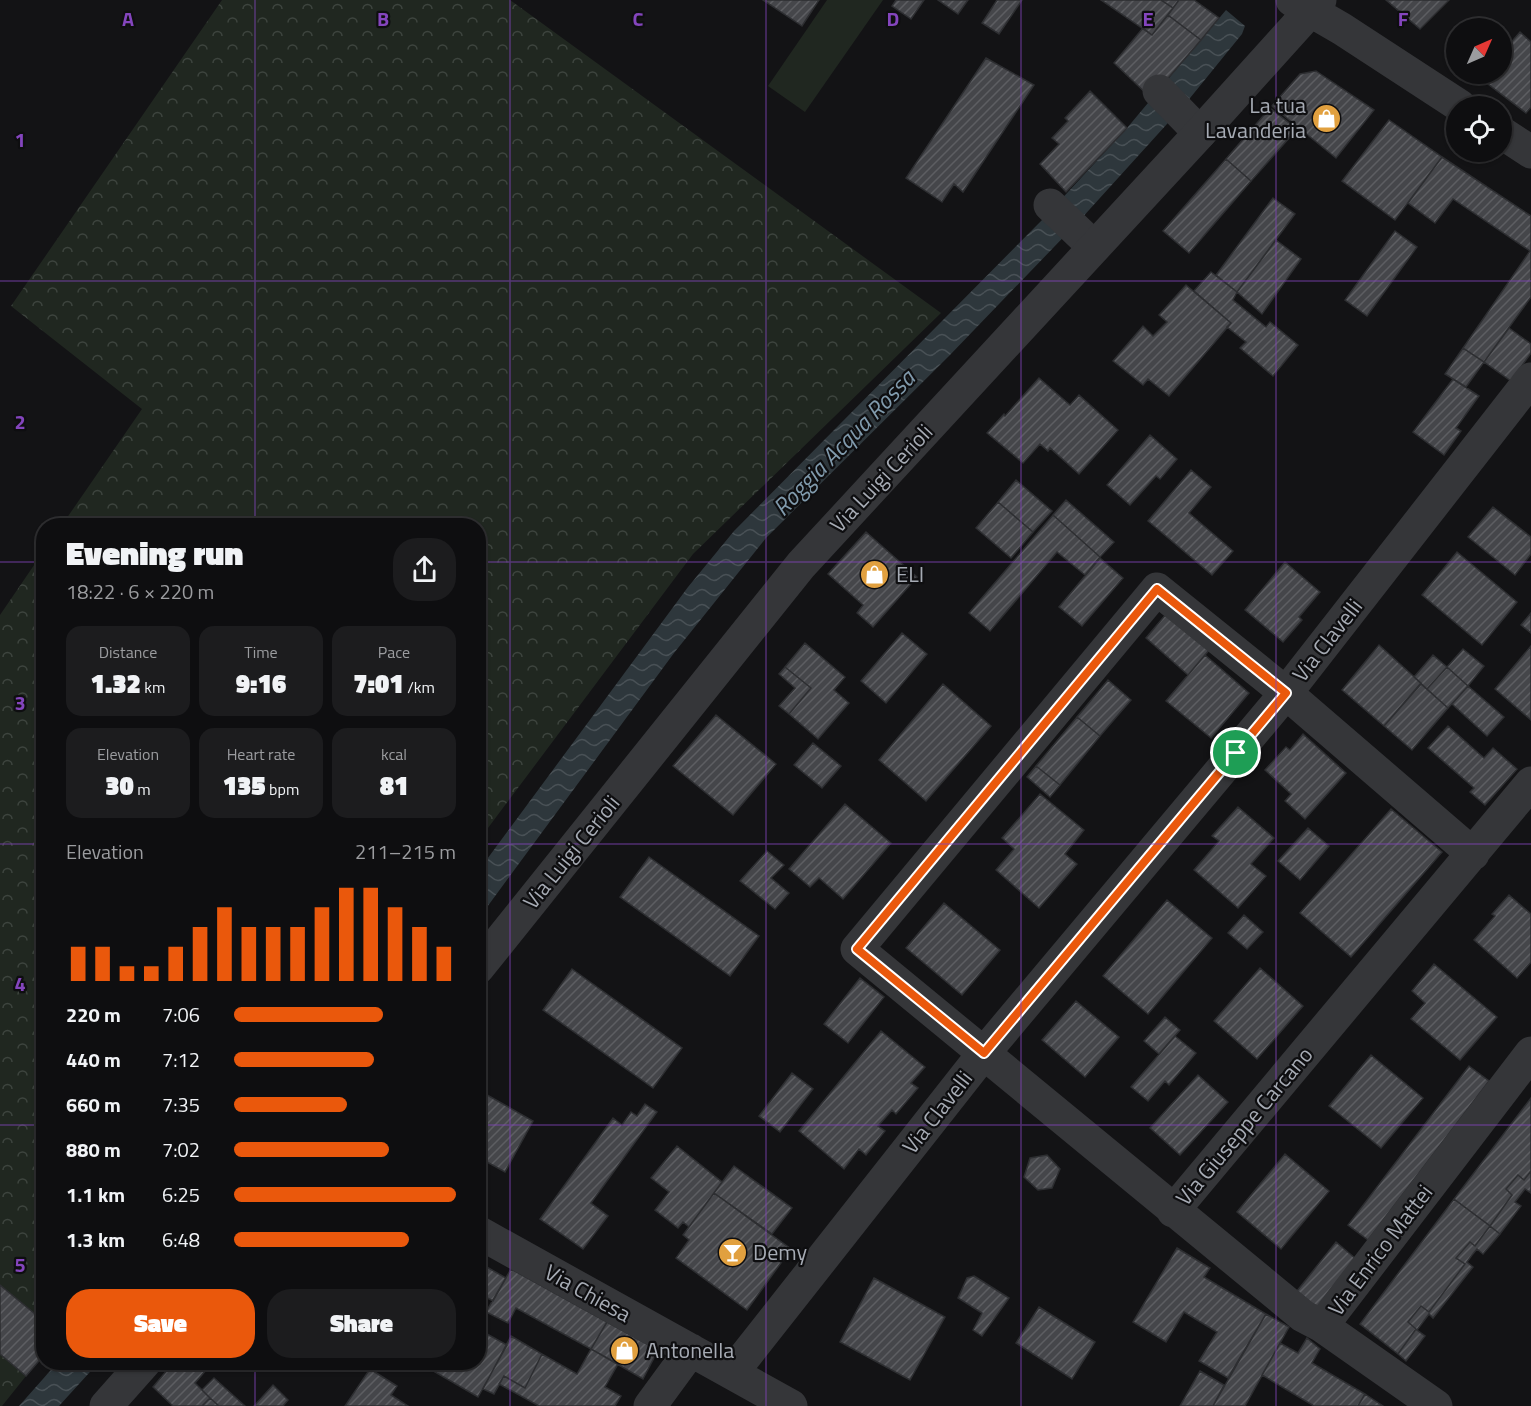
<!DOCTYPE html>
<meta charset="utf-8">
<style>
:root{--surface:#0e0e10;--page:#1c1c1e;--text:#f1f3f6;--muted:#9b9c9f;--line:#2e2e30;--accent:#ea580c}
body{margin:0;font-family:"Titillium Web",sans-serif;background:var(--page);color:var(--text);height:100vh;display:flex;flex-direction:column;font-size:22px;white-space:nowrap}
*{box-sizing:border-box;margin:0}
p{font-size:20px;color:var(--muted)}
.icon{flex:none;width:33px;height:33px;fill:none;stroke:currentColor;stroke-width:2;stroke-linecap:round;stroke-linejoin:round}
.map{position:relative;flex:1;overflow:hidden}
.side{position:absolute;left:36px;top:518px;width:450px;height:852px;display:flex;flex-direction:column;background:var(--surface);border-radius:24px;box-shadow:0 2px 4px #0004,0 0 0 2px var(--line)}
.side>*{flex:none}
.needle{width:39px;rotate:45deg}
.fabs{position:absolute;left:1446px;top:18px;display:grid;gap:12px}
.fabs a{display:grid;place-items:center;width:66px;height:66px;border-radius:50%;background:var(--surface);box-shadow:0 2px 4px #0004,0 0 0 2px var(--line);font-size:30px}
.pin{position:absolute;display:grid;place-items:center;width:51px;height:51px;color:#fff;margin:-26px;border:3px solid #fff;border-radius:50%;box-shadow:0 2px 6px #0007}
.round{display:grid;place-items:center;flex:none;width:63px;height:63px;border-radius:24px;background:var(--page)}
.overview{display:flex;align-items:center;justify-content:space-between;height:102px;padding:0 30px}
h1{font-size:33px;font-weight:800;line-height:45px}
.metrics{display:grid;grid-template-columns:repeat(3,1fr);gap:9px;height:102px;padding:6px 30px}
.metrics div{display:grid;align-content:center;border-radius:15px;background:var(--page);text-align:center}
.metrics b{font-size:26px;font-weight:800}
.metrics small{font-size:16px;font-weight:400}
.metrics p{font-size:16px}
.chart{height:168px;padding:12px 30px}
.chart p{display:flex;justify-content:space-between}
.chart svg{width:100%;height:108px;margin-top:6px;stroke:var(--accent);stroke-width:6}
.button{display:flex;gap:12px;margin-top:auto;padding:12px 30px}
.button a{flex:1;height:69px;border-radius:24px;background:var(--accent);color:#fff;font-size:24px;font-weight:800;line-height:69px;text-align:center}
.button a+a{background:var(--page);color:var(--text)}
ul{padding:0 30px;list-style:none;font-size:20px}
li{display:grid;grid-template-columns:96px 72px 1fr;align-items:center;height:45px}
li i{height:15px;border-radius:8px;background:var(--accent)}
.map>svg:first-child{display:block}
</style>
<div class="map">
<svg width="1531" height="1406" viewBox="0 0 1531 1406">
<defs>
<pattern id="park-crowns" width="20" height="18" patternUnits="userSpaceOnUse" patternTransform="scale(1.5)"><rect width="20" height="18" fill="#202720"/><path d="M2 6a3 3 0 1 1 6 0M12 15a3 3 0 1 1 6 0" fill="none" stroke="#3d443e"/></pattern>
<pattern id="water-waves" width="16" height="10" patternUnits="userSpaceOnUse" patternTransform="scale(1.5)"><rect width="16" height="10" fill="#2e373c"/><path d="M0 5q4-4 8 0t8 0" fill="none" stroke="#495156"/></pattern>
<pattern id="building-hatch" width="6" height="6" patternUnits="userSpaceOnUse" patternTransform="scale(1.5)"><rect width="6" height="6" fill="#45464a"/><path d="M-1 1l2-2M0 6l6-6M5 7l2-2" fill="none" stroke="#5d5e62"/></pattern>
</defs>
<rect width="100%" height="100%" fill="#131315"/>
<path fill="url(#park-crowns)" d="M222 0H510L941 313 693 554 479 840 478 525H62L142 409 11 306Z
M43 552V1314L40 1318 0 1285V615Z
M0 1354 26 1376 2 1406H0Z"/>
<path fill="#202720" d="M827 0H883L805 112 768 86Z"/>
<path fill="url(#water-waves)" d="M1226 10 1245 26 1242 34 1186 103 1080 220 949 356 766 538 674 653 479 918V870L688 587 734 531 1044 218 1127 128Z
M58 1362H99L59 1406H19Z"/>
<path fill="url(#building-hatch)" stroke="#2d2e31" stroke-width="1.5" d="M763 0H819L802 26Z
M896 0H924L911 19 892 6Z
M938 0H968L958 14Z
M997 0H1022L999 34 982 23Z
M1101 0H1161L1173 8 1152 35Z
M1161 0H1179L1173 8Z
M1179 0H1194L1219 18 1201 40 1168 15Z
M1386 0H1449L1420 29Z
M1168 15 1201 40 1151 98 1114 63 1143 28 1152 35Z
M1520 32 1531 42V107L1526 113 1480 78 1484 74H1502V53Z
M986 58 1034 85 963 192 954 184 942 202 906 178Z
M1316 71 1374 110 1336 158 1272 106 1300 74Z
M1090 91 1127 128 1066 192 1040 164 1059 144 1052 138 1068 121 1065 118Z
M1270 108 1297 129 1251 181 1226 159Z
M1389 120 1442 157 1395 220 1342 181Z
M1442 157 1531 216V297L1484 362 1463 348 1530 251 1453 199 1435 223 1408 203Z
M1226 159 1251 181 1189 253 1163 231Z
M1273 198 1295 214 1237 292 1216 275Z
M1395 231 1417 247 1367 316 1345 300Z
M1276 240 1301 259 1262 314 1237 292Z
M1211 272 1237 292 1233 300 1266 327 1270 322 1298 345 1273 376 1240 348 1246 342 1227 327 1231 323 1194 291Z
M1186 285 1231 323 1169 396 1148 379 1143 385 1113 361 1143 326 1153 336 1167 322 1159 315Z
M1509 328 1531 344V353L1511 381 1484 362Z
M1463 348 1484 362 1466 387 1445 374Z
M1039 378 1070 405 1079 395 1118 430 1079 474 1050 448 1048 451 1040 444 1023 463 987 433 1004 414 1005 416Z
M1453 379 1479 396 1456 428 1461 431 1444 455 1413 432Z
M1150 435 1177 459 1160 479 1156 476 1130 505 1107 485Z
M1191 470 1211 487 1189 513 1233 551 1212 575 1148 521Z
M1016 480 1052 511 1033 532 998 502Z
M1066 500 1114 542 1100 557 1053 515Z
M998 502 1033 532 1011 558 976 528Z
M1493 507 1531 537V554L1515 575 1468 537Z
M1053 515 1100 557 1085 575 1057 552 990 631 969 613Z
M866 532 917 577 873 627 857 613 863 605 828 574Z
M1457 552 1517 602 1482 645 1422 595Z
M1100 558 1123 578 1082 626 1059 607Z
M1285 562 1320 592 1299 617 1302 620 1283 642 1245 610Z
M1167 613 1210 649 1188 675 1146 638Z
M1531 613V633L1521 625Z
M902 633 927 654 886 703 861 681Z
M805 643 845 677 834 690 849 703 818 739 789 714 811 688 785 667Z
M1379 645 1421 683 1384 726 1342 690Z
M1531 646V720L1495 689Z
M1463 649 1484 666 1468 686 1447 667Z
M1205 655 1249 693 1211 738 1166 701Z
M1433 655 1447 667 1427 689 1414 677Z
M785 667 811 688 789 714 779 706 795 688 779 674Z
M1447 667 1468 686 1448 708 1427 689Z
M1108 680 1131 700 1100 736 1077 717Z
M943 684 991 726 926 801 879 760Z
M1421 684 1448 708 1412 750 1384 726Z
M1468 686 1504 717 1487 736 1452 704Z
M716 715 776 764 733 815 673 766Z
M1077 717 1100 736 1060 785 1036 766Z
M1448 726 1484 758 1493 748 1517 769 1485 805 1470 792 1474 788 1428 748Z
M1303 734 1346 773 1305 819 1285 801 1291 794 1265 770 1286 747 1290 750Z
M813 743 841 766 822 788 794 765Z
M1036 766 1060 785 1050 797 1027 777Z
M1040 794 1084 830 1065 854 1077 864 1039 908 996 870 1014 849 1002 838Z
M845 804 891 843 843 899 819 878 810 887 789 869Z
M1238 807 1274 838 1251 864 1266 876 1238 908 1194 870 1219 841 1212 836Z
M1391 809 1442 852 1351 957 1300 913Z
M1308 828 1329 846 1300 880 1278 861Z
M767 851 784 865 771 878 789 893 775 909 740 881Z
M649 857 759 936 730 976 620 897Z
M1509 895 1531 914V962L1517 978 1474 940 1495 916 1492 914Z
M1167 900 1212 938 1148 1014 1103 976Z
M944 903 1000 950 962 995 906 948Z
M1244 915 1263 932 1247 949 1228 933Z
M1434 964 1497 1017 1460 1060 1411 1019 1425 1003 1412 991Z
M1260 968 1303 1006 1257 1059 1214 1021Z
M572 969 682 1048 653 1088 543 1010Z
M860 978 884 997 848 1043 824 1024Z
M1076 1001 1119 1037 1085 1077 1042 1040Z
M1165 1017 1180 1030 1159 1054 1144 1041Z
M881 1031 925 1067 911 1083 918 1088 896 1114 892 1110 878 1126 885 1131 866 1155 859 1149 844 1169 799 1131Z
M1175 1036 1196 1053 1169 1085 1165 1081 1148 1101 1131 1087Z
M1371 1055 1423 1098 1381 1148 1329 1106Z
M1469 1066 1489 1081 1368 1240 1348 1225Z
M792 1073 813 1089 780 1132 759 1116Z
M1198 1075 1228 1102 1180 1155 1150 1128Z
M480 1091 533 1121 505 1172 478 1157Z
M1531 1098V1171L1524 1180 1518 1175 1506 1189 1512 1195 1490 1226 1454 1199Z
M645 1104 657 1112 591 1203 608 1216 583 1249 540 1219 613 1118 622 1125 631 1112 637 1116Z
M677 1146 722 1182 689 1227 683 1222 678 1228 655 1210 669 1192 651 1178Z
M1285 1154 1329 1191 1281 1249 1237 1212Z
M1047 1155 1060 1169 1052 1188 1038 1190 1024 1177 1030 1158Z
M734 1166 792 1208 772 1234 714 1193Z
M1531 1171V1193L1525 1189 1515 1202 1521 1206 1500 1234 1490 1226 1512 1195 1506 1189 1518 1175 1524 1180Z
M714 1193 791 1249 747 1310 676 1258 689 1240 683 1235Z
M1454 1199 1490 1226 1475 1246 1470 1242 1456 1258 1465 1264 1429 1312 1421 1306 1408 1322 1416 1329 1398 1354 1360 1324Z
M1490 1226 1500 1234 1483 1254 1477 1249 1472 1255 1467 1262 1473 1267 1433 1318 1429 1314 1417 1330 1425 1336 1406 1361 1398 1354 1416 1329 1408 1322 1421 1306 1429 1312 1465 1264 1456 1258 1470 1242 1475 1246Z
M1336 1242 1356 1259 1317 1308 1297 1291Z
M1177 1248 1210 1268 1204 1277 1266 1314 1228 1378 1199 1361 1217 1332 1184 1312 1166 1342 1133 1322Z
M478 1262 506 1278 493 1301 478 1293Z
M511 1269 607 1322 591 1349 516 1308 508 1323 486 1312Z
M974 1276 1009 1298 982 1336 973 1330 982 1313 958 1298 967 1278Z
M874 1278 945 1317 910 1380 840 1342Z
M0 1285 40 1318 44 1314V1355L26 1376 0 1354Z
M1039 1307 1095 1342 1072 1379 1016 1343Z
M1266 1314 1289 1327 1245 1406H1213Z
M607 1322 658 1350 643 1379 591 1349Z
M478 1329 507 1345 478 1397 435 1372 441 1362H478Z
M511 1336 542 1354 525 1388 504 1376 494 1394 483 1389Z
M1307 1338 1320 1349 1312 1363 1365 1394 1358 1406H1314L1262 1375 1280 1343 1298 1353Z
M591 1349 618 1364 605 1387 621 1396 615 1406H539L499 1384 504 1376 525 1388 542 1354 577 1374Z
M174 1362H213L195 1383 210 1398 202 1406H173L153 1387Z
M370 1369 397 1386 391 1395 408 1406H345Z
M1200 1371 1224 1385 1213 1406H1180Z
M214 1378 245 1406H219L210 1398 202 1390Z
M273 1385 288 1400 283 1406H254Z
M1365 1394 1383 1406H1358Z
M210 1398 219 1406H202Z"/>
<g fill="none" stroke-linecap="round" stroke-linejoin="round">
<path stroke="#353639" stroke-width="33" d="M1159 91 1200 133
M1050 205 1094 247
M1173 1211 1531 783
M478 1232 791 1406
M1322 1326 1531 1053
M732 1373 984 1053 1286 693 1531 379
M650 1406 691 1350
M1436 1406 1322 1326 1303 1316 857 949 1157 589 1286 693 1473 854"/>
<path stroke="#353639" stroke-width="33" d="M1292 0 1342 29 1460 106
M1502 133 1531 152
M478 968 801 565 1200 133 1320 0
M106 1406 145 1362"/>
</g>
<g fill="none" stroke-linecap="round" stroke-linejoin="round">
<defs>
<path id="route" d="M1157 589 1286 693 984 1053 857 949Z"/>
</defs>
<use href="#route" stroke="#fff" stroke-width="12"/>
<use href="#route" stroke="#ea580c" stroke-width="8"/>
</g>
<path fill="none" stroke="#8445bd" stroke-width="1.5" stroke-opacity="0.55" d="M255 0V525M510 0V1406M766 0V1406M1021 0V1406M1276 0V1406M0 281H1531M0 562H44M478 562H1531M0 844H44M478 844H1531M0 1125H44M478 1125H1531M255 1362V1406"/>
<defs>
<symbol id="shop-disc" viewBox="-11 -11 22 22"><circle r="9.5" fill="#e1a03f" stroke="#0e0e10"/><path d="M-5-2.5h2.3a2.7 3.5 0 0 1 5.4 0H5L5.5 6h-11ZM-1.5-2.5h3a1.5 2.3 0 0 0-3 0Z" fill="#fff"/></symbol>
<symbol id="bar-disc" viewBox="-11 -11 22 22"><circle r="9.5" fill="#e1a03f" stroke="#0e0e10"/><path d="M-6-5H6L.8 .8V4.5H3.5V6h-7V4.5H-.8V.8Z" fill="#fff"/></symbol>
</defs>
<g fill-rule="evenodd">
<use href="#shop-disc" x="1310" y="102" width="33" height="33"/>
<use href="#shop-disc" x="858" y="558" width="33" height="33"/>
<use href="#bar-disc" x="716" y="1236" width="33" height="33"/>
<use href="#shop-disc" x="608" y="1334" width="33" height="33"/>
</g>
<g text-anchor="middle" stroke-width="4.5" stroke-linejoin="round" paint-order="stroke">
<g font-size="22" fill="#a6abb4" stroke="#0e0e10" text-anchor="start">
<text x="1306" y="113" text-anchor="end">La tua<tspan x="1306" dy="25">Lavanderia</tspan></text>
<text x="896" y="582">ELI</text>
<text x="753" y="1260">Demy</text>
<text x="646" y="1358">Antonella</text>
</g>
<g font-size="22" fill="#a6abb4" stroke="#0e0e10">
<text transform="translate(881 478) rotate(-47)" y="8">Via Luigi Cerioli</text>
<text transform="translate(1327 640) rotate(-52)" y="8">Via Clavelli</text>
<text transform="translate(571 852) rotate(-51)" y="8">Via Luigi Cerioli</text>
<text transform="translate(937 1112) rotate(-52)" y="8">Via Clavelli</text>
<text transform="translate(1244 1126) rotate(-50)" y="8">Via Giuseppe Carcano</text>
<text transform="translate(1380 1250) rotate(-53)" y="8">Via Enrico Mattei</text>
<text transform="translate(588 1293) rotate(29)" y="8">Via Chiesa</text>
</g>
<g font-size="24" font-style="italic" fill="#809aac" stroke="#0e0e10">
<text transform="translate(844 443) rotate(-46)" y="8">Roggia Acqua Rossa</text>
</g>
</g>
<g font-size="20" text-anchor="middle" font-weight="bold" fill="#8445bd" stroke="#0e0e10" stroke-width="4.5" stroke-linejoin="round" paint-order="stroke">
<text x="128" y="26">A</text>
<text x="383" y="26">B</text>
<text x="638" y="26">C</text>
<text x="893" y="26">D</text>
<text x="1148" y="26">E</text>
<text x="1403" y="26">F</text>
<text x="20" y="147">1</text>
<text x="20" y="429">2</text>
<text x="20" y="710">3</text>
<text x="20" y="991">4</text>
<text x="20" y="1272">5</text>
</g>
</svg>
<div class="fabs">
<a><svg class="needle" viewBox="-14 -14 28 28"><path d="M0-13l5 13h-10z" fill="#e53935"/><path d="M0 13l5-13h-10z" fill="#9b9c9f"/></svg></a>
<a><svg class="icon" aria-label="locate" viewBox="0 0 24 24"><circle cx="12" cy="12" r="6"/><path d="M12 2v4M12 18v4M2 12h4M18 12h4"/></svg></a>
</div>
<div class="pin" style="left:1236px;top:753px;background:#1e9e55"><svg class="icon" aria-label="arrive" viewBox="0 0 24 24"><path d="M6 21V4h12l-3 4 3 4H6"/></svg></div>
<section class="side">
<div class="overview"><div><h1>Evening run</h1><p>18:22 · 6 × 220 m</p></div><a class="round"><svg class="icon" aria-label="share" viewBox="0 0 24 24"><path d="M12 15V3M7 8l5-5 5 5M5 13v7h14v-7"/></svg></a></div>
<div class="metrics">
<div><p>Distance</p><b>1.32<small> km</small></b></div>
<div><p>Time</p><b>9:16</b></div>
<div><p>Pace</p><b>7:01<small> /km</small></b></div>
</div>
<div class="metrics">
<div><p>Elevation</p><b>30<small> m</small></b></div>
<div><p>Heart rate</p><b>135<small> bpm</small></b></div>
<div><p>kcal</p><b>81</b></div>
</div>
<div class="chart"><p><span>Elevation</span>211–215 m</p>
<svg viewBox="0 0 160 44" preserveAspectRatio="none"><path d="M5 44V30M15 44V30M25 44V38M35 44V38M45 44V30M55 44V22M65 44V14M75 44V22M85 44V22M95 44V22M105 44V14M115 44V6M125 44V6M135 44V14M145 44V22M155 44V30"/></svg>
</div>
<ul>
<li><b>220 m</b>7:06<i style="width:67%"></i></li>
<li><b>440 m</b>7:12<i style="width:63%"></i></li>
<li><b>660 m</b>7:35<i style="width:51%"></i></li>
<li><b>880 m</b>7:02<i style="width:70%"></i></li>
<li><b>1.1 km</b>6:25<i style="width:100%"></i></li>
<li><b>1.3 km</b>6:48<i style="width:79%"></i></li>
</ul>
<div class="button"><a>Save</a><a>Share</a></div>
</section>
</div>
